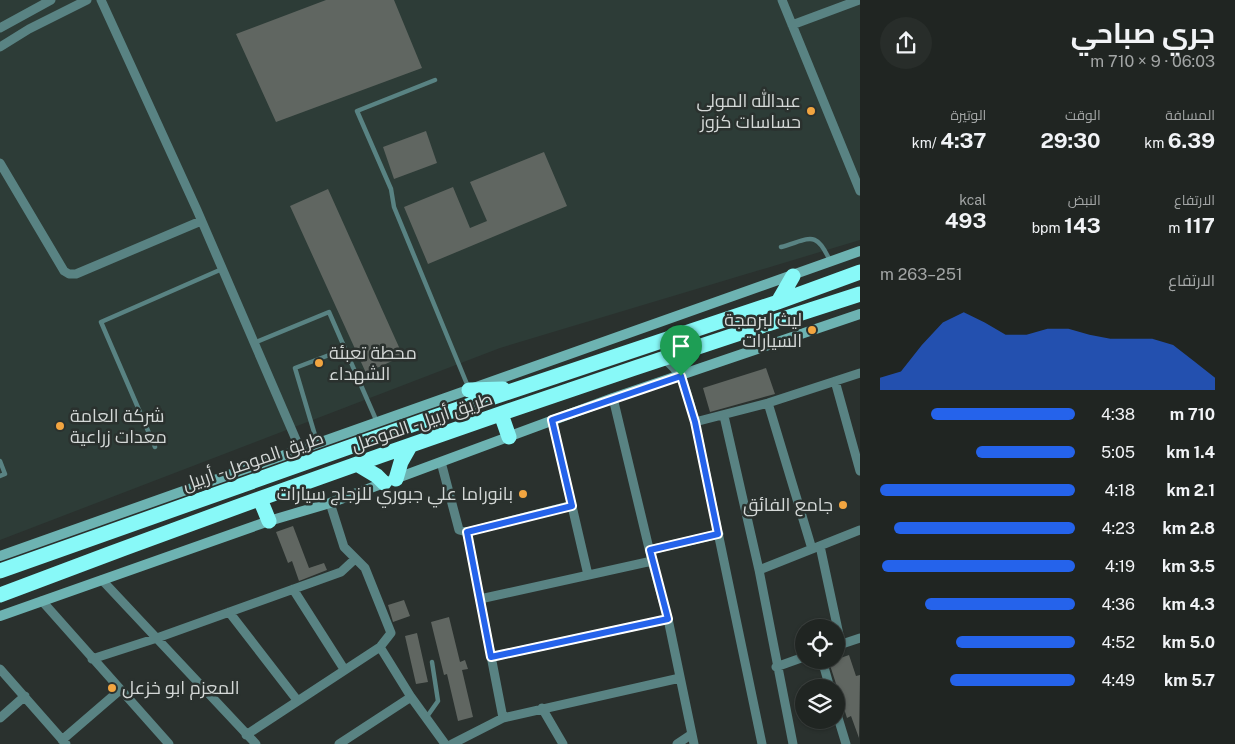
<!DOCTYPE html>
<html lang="ar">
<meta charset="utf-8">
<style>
:root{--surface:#202522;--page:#282d2a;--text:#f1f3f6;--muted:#a2a5a5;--line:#3d4240;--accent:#2563eb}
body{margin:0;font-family:"Public Sans",Cairo,sans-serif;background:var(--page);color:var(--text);direction:rtl;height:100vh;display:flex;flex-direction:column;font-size:19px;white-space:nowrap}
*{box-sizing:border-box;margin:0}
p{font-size:16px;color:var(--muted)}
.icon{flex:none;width:28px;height:28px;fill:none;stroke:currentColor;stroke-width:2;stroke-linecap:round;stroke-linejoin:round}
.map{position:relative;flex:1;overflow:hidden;direction:ltr}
.side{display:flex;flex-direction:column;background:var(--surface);width:375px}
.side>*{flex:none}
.fabs{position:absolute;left:795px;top:619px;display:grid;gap:10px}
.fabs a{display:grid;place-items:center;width:50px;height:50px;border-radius:50%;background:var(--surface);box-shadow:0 1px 4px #0004,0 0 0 1px var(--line);font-size:25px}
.pin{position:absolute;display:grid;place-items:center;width:42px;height:42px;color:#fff;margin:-51px -21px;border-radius:50% 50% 50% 0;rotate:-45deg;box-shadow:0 0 5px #0007}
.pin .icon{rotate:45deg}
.round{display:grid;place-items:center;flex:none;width:52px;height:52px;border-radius:26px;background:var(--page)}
.summary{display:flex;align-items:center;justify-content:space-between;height:85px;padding:0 20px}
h1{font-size:28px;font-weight:700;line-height:38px}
.figures{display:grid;grid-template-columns:repeat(3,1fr);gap:8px;height:85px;padding:5px 20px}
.figures div{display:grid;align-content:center}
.figures b{font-size:21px;font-weight:700}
.figures small{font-size:14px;font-weight:400}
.figures p{font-size:14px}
.chart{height:140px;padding:10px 20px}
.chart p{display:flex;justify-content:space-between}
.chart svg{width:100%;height:90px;margin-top:5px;fill:var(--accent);opacity:.7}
ul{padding:0 20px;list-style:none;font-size:16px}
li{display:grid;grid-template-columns:80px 60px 1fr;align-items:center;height:38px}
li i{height:12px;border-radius:6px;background:var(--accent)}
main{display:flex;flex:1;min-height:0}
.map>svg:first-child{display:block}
</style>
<main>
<section class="side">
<div class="summary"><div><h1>جري صباحي</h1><p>06:03 · 9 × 710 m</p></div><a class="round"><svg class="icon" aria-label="share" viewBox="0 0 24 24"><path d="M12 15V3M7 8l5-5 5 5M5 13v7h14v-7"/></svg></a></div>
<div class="figures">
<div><p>المسافة</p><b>6.39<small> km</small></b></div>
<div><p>الوقت</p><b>29:30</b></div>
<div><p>الوتيرة</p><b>4:37<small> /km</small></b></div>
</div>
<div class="figures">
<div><p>الارتفاع</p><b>117<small> m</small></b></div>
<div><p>النبض</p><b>143<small> bpm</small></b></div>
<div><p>kcal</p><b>493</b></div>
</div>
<div class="chart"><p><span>الارتفاع</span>251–263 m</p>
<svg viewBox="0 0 160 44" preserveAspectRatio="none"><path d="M0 44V38L10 35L20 22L30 11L40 6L50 11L60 17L70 17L80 14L90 14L100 17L110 19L120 19L130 19L140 22L150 30L160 38V44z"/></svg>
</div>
<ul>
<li><b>710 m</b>4:38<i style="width:74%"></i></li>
<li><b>1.4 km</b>5:05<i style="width:51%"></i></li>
<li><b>2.1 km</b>4:18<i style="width:100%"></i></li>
<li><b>2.8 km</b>4:23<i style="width:93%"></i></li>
<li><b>3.5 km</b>4:19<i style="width:99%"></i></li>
<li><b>4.3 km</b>4:36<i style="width:77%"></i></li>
<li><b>5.0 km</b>4:52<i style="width:61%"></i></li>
<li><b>5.7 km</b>4:49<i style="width:64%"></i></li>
</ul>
</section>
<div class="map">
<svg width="860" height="744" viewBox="0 0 860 744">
<rect width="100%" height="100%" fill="#2a312e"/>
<path fill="#2d3c37" d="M0 0H860V240L500 348 0 540Z"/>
<path fill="#606661" d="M326 0H394L422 68 276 122 236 34Z
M426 131 437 163 394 179 383 147Z
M544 152 567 206 428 264 404 207 453 187 470 228 487 221 470 182Z
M328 189 403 356 366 373 290 206Z
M766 368 775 394 710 412 703 388Z
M293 526 309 568 324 563 327 570 299 581 292 561 288 563 276 532Z
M404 600 410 616 393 622 388 605Z
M449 617 460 662 465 660 468 669 462 670 473 717 458 721 447 674 444 675 431 622Z
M417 633 428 682 416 684 405 636Z
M849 655 856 676 860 675 859 738 851 716 847 718 829 662Z"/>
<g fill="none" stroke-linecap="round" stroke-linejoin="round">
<path stroke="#598383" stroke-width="4.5" d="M435 80 357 111 391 189 394 207 469 389
M781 247C810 239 816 229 830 261
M254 343 329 312 377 422
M317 442 295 368 345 349
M155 447 101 322 222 269
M0 461 5 474 0 476
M426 718 438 701 432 662"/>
<path stroke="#598383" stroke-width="9" d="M101 0 197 210 300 449
M782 0 860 191
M792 25 859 0
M0 28 51 0
M0 47 29 29 87 0
M0 163 64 271 69 274H76L201 221
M662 358C685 372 688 398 695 422L762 744
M835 381 860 471
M613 398 652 561 668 619 694 744
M768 403 812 549
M724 416 759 570 793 744
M552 420 588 575
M695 422 768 403 860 373
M441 462 459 530 467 532 503 718 452 744
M330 503 344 547 365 568 391 633 380 647 411 697 445 744
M467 532 572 505
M820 546 841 644
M650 550 719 534
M759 570 860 530
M102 580 256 744
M293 589 344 669
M480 599 652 561
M42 601 169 744
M229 612 297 700
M836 646 860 638
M491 657 668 619
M92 659 157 638 341 572 355 559
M822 660 830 688
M776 667 804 657
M0 669 66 744
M542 708 563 744
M836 711 846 744
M0 718 25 696
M503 718 680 678
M246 735 380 647
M62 740 120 690
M339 744 411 697
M677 744 692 734"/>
<path stroke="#6db3b2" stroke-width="10" d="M0 556 860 251
M0 616 269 521 330 503 613 398 860 314"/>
<path stroke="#88f9f8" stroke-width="15" d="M778 302 793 276
M469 390 503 389
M501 414 509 437
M357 464 377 476 384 483
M396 479 401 462 410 446
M260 499 269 521
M0 571 437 416 778 302 860 272
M0 595C284 487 571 387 860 294"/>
</g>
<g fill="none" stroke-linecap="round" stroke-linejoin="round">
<defs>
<path id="route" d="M681 376 695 422 718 534 650 550 668 619 491 657 467 532 572 506 552 420Z"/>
</defs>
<use href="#route" stroke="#fff" stroke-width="10"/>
<use href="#route" stroke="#2563eb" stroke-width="6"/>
</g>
<g fill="#f2a540" stroke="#2a312e" stroke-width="2">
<circle cx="811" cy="111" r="5"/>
<circle cx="812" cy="330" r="5"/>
<circle cx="319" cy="363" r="5"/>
<circle cx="60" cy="426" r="5"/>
<circle cx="523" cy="494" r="5"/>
<circle cx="843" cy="505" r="5"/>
<circle cx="112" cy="688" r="5"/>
</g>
<g text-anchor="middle" stroke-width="5" stroke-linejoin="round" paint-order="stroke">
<g font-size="18" fill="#d4d8d7" stroke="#2a312e" text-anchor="end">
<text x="801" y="107">عبدالله المولى<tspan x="801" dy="21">حساسات كزوز</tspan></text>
<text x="802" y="326">ليث لبرمجة<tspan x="802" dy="21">السيارات</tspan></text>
<text x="329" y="359" text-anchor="start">محطة تعبئة<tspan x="329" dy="21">الشهداء</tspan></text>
<text x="70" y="422" text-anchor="start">شركة العامة<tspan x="70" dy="21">معدات زراعية</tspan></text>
<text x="513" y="500">بانوراما علي جبوري للزجاج سيارات</text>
<text x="833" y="511">جامع الفائق</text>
<text x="122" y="694" text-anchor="start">المعزم ابو خزعل</text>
</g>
<g font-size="18" fill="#d4d8d7" stroke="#2a312e">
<text transform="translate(422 422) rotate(-19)" y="6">طريق أربيل - الموصل</text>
<text transform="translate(253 461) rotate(-19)" y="6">طريق الموصل - أربيل</text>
</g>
</g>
</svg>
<div class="fabs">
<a><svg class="icon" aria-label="locate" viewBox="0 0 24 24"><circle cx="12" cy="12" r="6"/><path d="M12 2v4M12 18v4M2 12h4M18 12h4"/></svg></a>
<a><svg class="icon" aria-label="layers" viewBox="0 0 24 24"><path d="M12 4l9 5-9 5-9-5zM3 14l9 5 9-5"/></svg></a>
</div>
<div class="pin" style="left:681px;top:376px;background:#1e9e55"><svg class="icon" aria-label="arrive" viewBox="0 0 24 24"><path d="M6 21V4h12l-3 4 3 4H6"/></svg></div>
</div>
</main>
